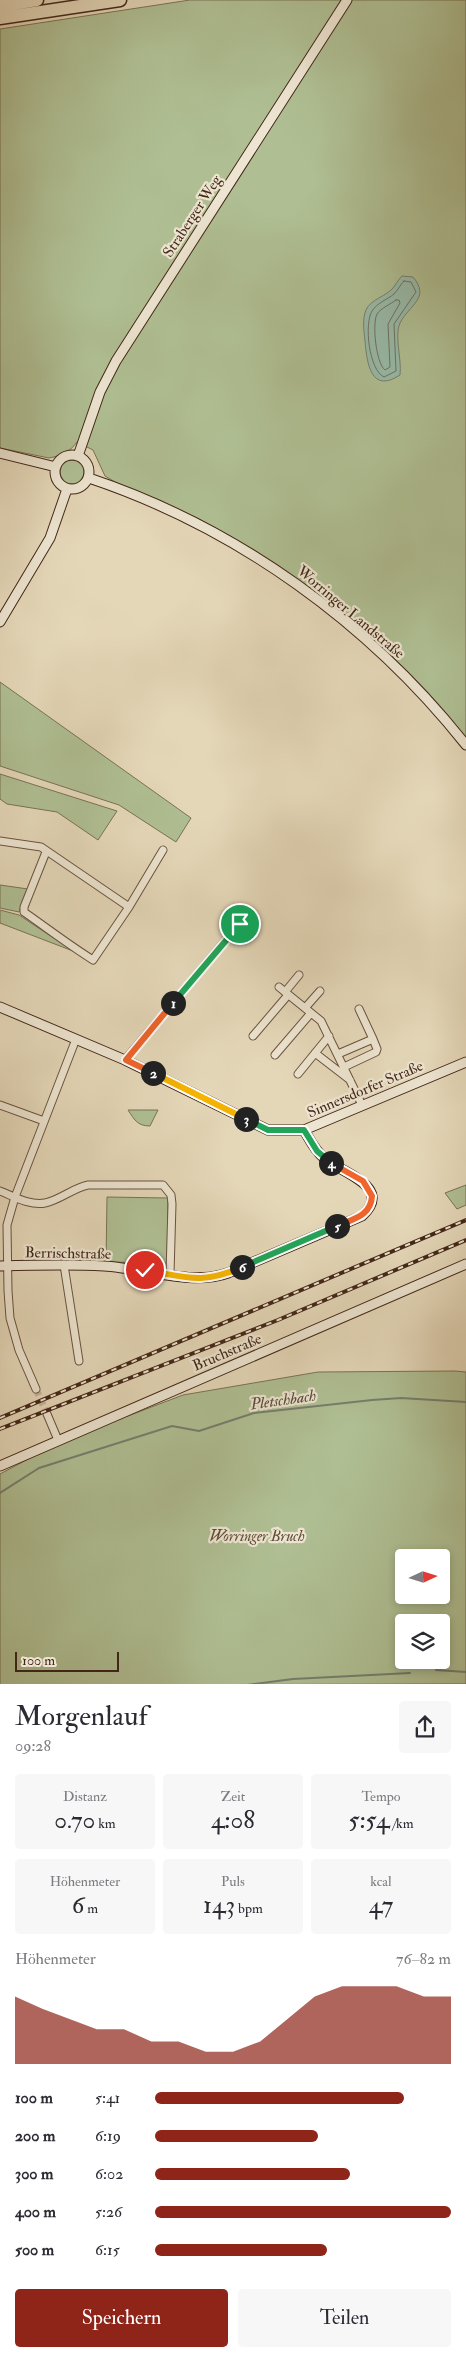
<!DOCTYPE html>
<html lang="de">
<meta charset="utf-8">
<style>
:root{--surface:#fff;--page:#f7f7f7;--text:#2b2b33;--muted:#7c7c81;--accent:#8f2418}
body{margin:0;font-family:"IM FELL Double Pica",serif;background:var(--page);color:var(--text);height:100vh;display:flex;flex-direction:column;font-size:19px;white-space:nowrap}
*{box-sizing:border-box;margin:0}
p{font-size:16px;color:var(--muted)}
.icon{flex:none;width:28px;height:28px;fill:none;stroke:currentColor;stroke-width:2;stroke-linecap:round;stroke-linejoin:round}
.map{position:relative;height:1684px;overflow:hidden}
.panel{display:flex;flex-direction:column;background:var(--surface);flex:1}
.panel>*{flex:none}
.needle{width:32px;rotate:86deg}
.tools{position:absolute;left:395px;top:1549px;display:grid;gap:10px}
.tools a{display:grid;place-items:center;width:55px;height:55px;border-radius:5px;background:var(--surface);box-shadow:0 2px 8px #0003;font-size:25px}
.scale{position:absolute;left:15px;bottom:12px;width:104px;box-sizing:border-box;padding-left:5px;border:2px solid #432617;border-top:0;font-size:14px;line-height:18px;white-space:nowrap;color:#432617;-webkit-text-stroke:4px #ede5d1;paint-order:stroke}
.pin{position:absolute;display:grid;place-items:center;width:42px;height:42px;color:#fff;margin:-21px;border:2px solid #fff;border-radius:50%;box-shadow:0 1px 5px #0007}
.km{position:absolute;width:25px;height:25px;margin:-12px;border-radius:50%;background:#222;color:#fff;font-size:14px;line-height:25px;text-align:center}
.round{display:grid;place-items:center;flex:none;width:52px;height:52px;border-radius:5px;background:var(--page)}
.overview{display:flex;align-items:center;justify-content:space-between;height:85px;padding:0 15px}
h1{font-size:28px;font-weight:600;line-height:38px}
.figures{display:grid;grid-template-columns:repeat(3,1fr);gap:8px;height:85px;padding:5px 15px}
.figures div{display:grid;align-content:center;border-radius:5px;background:var(--page);text-align:center}
.figures b{font-size:25px;font-weight:600}
.figures small{font-size:14px;font-weight:400}
.figures p{font-size:14px}
.chart{height:140px;padding:10px 15px}
.chart p{display:flex;justify-content:space-between}
.chart svg{width:100%;height:90px;margin-top:5px;fill:var(--accent);opacity:.7}
.primary-button{display:flex;gap:10px;margin-top:auto;padding:10px 15px}
.primary-button a{flex:1;height:58px;border-radius:5px;background:var(--accent);color:#fff;font-size:20px;font-weight:600;line-height:58px;text-align:center}
.primary-button a+a{background:var(--page);color:var(--text)}
ul{padding:0 15px;list-style:none;font-size:16px}
li{display:grid;grid-template-columns:80px 60px 1fr;align-items:center;height:38px}
li i{height:12px;border-radius:6px;background:var(--accent)}
.map>svg:first-child{display:block}
</style>
<div class="map">
<svg width="466" height="1685" viewBox="0 0 466 1685">
<rect width="100%" height="100%" fill="#e4d7b8"/>
<filter id="stains"><feTurbulence type="fractalNoise" baseFrequency=".004" numOctaves="4"/><feColorMatrix values="0 0 0 0 .2 0 0 0 0 .09 0 0 0 0 .02 0 0 0 .5 -.17"/></filter>
<radialGradient id="worn" r=".72"><stop offset=".6" stop-color="#630" stop-opacity="0"/><stop offset="1" stop-color="#630" stop-opacity=".3"/></radialGradient>
<path fill="#afbf93" stroke="#797255" fill-rule="evenodd" d="M190 0H466V738C400 650 293 567 195 517 166 503 133 494 105 476L93 450 77 442C70 452 60 456 49 458L0 448V29Z
M60 472a12 12 0 1 1 24 0a12 12 0 1 1-24 0Z
M0 682 191 818 176 842 119 805 0 766Z
M0 774 117 811 98 840 57 812 7 804 0 799Z
M0 885 28 889 19 912 0 908Z
M0 910 19 915 73 951 0 923Z
M128 1110H158L150 1126C137 1126 134 1119 128 1110Z
M466 1185V1205L457 1209 445 1193Z
M107 1197 168 1198 167 1263 106 1262Z
M455 1371 466 1372V1684L0 1685V1474L62 1441 183 1395 318 1372ZM404 1558H441V1595H404ZM404 1622H441V1660H404Z"/>
<path fill="#97baa8" stroke="#757f6e" d="M402 276 413 277C431 298 409 305 400 323 394 336 402 359 400 375 371 394 367 364 365 341 364 331 362 320 366 310 371 299 385 297 393 288 396 284 398 280 402 276Z"/>
<g fill="none" stroke-linecap="round" stroke-linejoin="round">
<path stroke="#6d7060" stroke-width="1" d="M404 281 411 282 416 292 394 324 396 371 384 377C369 370 364 324 372 311 377 303 388 299 394 294 398 290 400 285 404 281Z
M396 300H399L400 303 388 324 390 367 385 370C376 363 372 324 377 314 381 308 391 304 396 300Z"/>
<path stroke="#757f6e" stroke-width="2" d="M0 1493 39 1468 172 1426 199 1431 254 1413 372 1400 401 1398 466 1402
M436 1670 466 1672
M247 1685 293 1679 410 1673"/>
<path stroke="#c4b498" stroke-width="7" stroke-dasharray="7 3.5" stroke-linecap="butt" d="M36 1389 47 1414"/>
<defs>
<path id="street" d="M0 841 41 847 129 907 93 960C69 945 47 928 24 912V907L46 852
M129 907 163 850
M279 987 321 1021 362 1105
M285 992 299 975
M305 1008 320 991
M359 1009 373 1039
M253 1036 288 995
M315 1053 350 1080
M338 1054 373 1039 377 1049 376 1052 344 1067
M275 1055 311 1013
M125 1060 240 923
M298 1074 329 1036
M0 1105 44 1121
M0 1191C13 1196 30 1206 45 1203 60 1200 73 1188 88 1185H163L171 1195 172 1204 170 1274
M64 1265 79 1361
M36 1389 19 1350 10 1318 8 1291 7 1225 15 1197 76 1039
M47 1414 58 1440"/>
<path id="secondary" d="M0 453 56 467
M55 472a17 17 0 1 1 34 0a17 17 0 1 1-34 0Z
M78 456 100 392 116 361 347 0
M89 478C238 528 369 623 466 745
M0 622 50 538 67 489
M0 1007 125 1060 268 1130H304L466 1062
M0 1266C34 1265 69 1264 104 1266 142 1268 193 1286 228 1273L362 1216C394 1186 341 1173 324 1158 315 1151 310 1140 304 1130
M0 1466 466 1264"/>
<path id="highway" d="M0 6 37 0
M0 18 120 0"/>
</defs>
<use href="#street" stroke="#6b523f" stroke-width="9"/>
<use href="#secondary" stroke="#432617" stroke-width="11"/>
<use href="#highway" stroke="#432617" stroke-width="15"/>
<use href="#street" stroke="#ede5d1" stroke-width="7"/>
<use href="#secondary" stroke="#ede5d1" stroke-width="9"/>
<use href="#highway" stroke="#e4d7b8" stroke-width="12"/>
<defs>
<path id="rail" d="M0 1418 466 1220
M0 1429 278 1320 466 1240"/>
</defs>
<use href="#rail" stroke="#432617" stroke-width="4"/>
<use href="#rail" stroke="#ede5d1" stroke-width="2" stroke-dasharray="5.5" stroke-linecap="butt"/>
</g>
<g fill="none" stroke-linecap="round" stroke-linejoin="round">
<defs>
<path id="split-1" d="M173 1003 240 924"/>
<path id="split-2" d="M153 1073 126 1060 173 1003"/>
<path id="split-3" d="M153 1073 246 1119"/>
<path id="split-4" d="M246 1119 268 1130H304L317 1151 331 1163"/>
<path id="split-5" d="M331 1163 363 1181 372 1196C371 1216 353 1219 337 1226"/>
<path id="split-6" d="M242 1267 337 1226"/>
<path id="split-7" d="M145 1270C186 1277 202 1285 242 1267"/>
</defs>
<use href="#split-1" stroke="#fff" stroke-width="10"/>
<use href="#split-2" stroke="#fff" stroke-width="10"/>
<use href="#split-3" stroke="#fff" stroke-width="10"/>
<use href="#split-4" stroke="#fff" stroke-width="10"/>
<use href="#split-5" stroke="#fff" stroke-width="10"/>
<use href="#split-6" stroke="#fff" stroke-width="10"/>
<use href="#split-7" stroke="#fff" stroke-width="10"/>
<use href="#split-1" stroke="#22a559" stroke-width="6"/>
<use href="#split-2" stroke="#f0652b" stroke-width="6"/>
<use href="#split-3" stroke="#f5b400" stroke-width="6"/>
<use href="#split-4" stroke="#22a559" stroke-width="6"/>
<use href="#split-5" stroke="#f0652b" stroke-width="6"/>
<use href="#split-6" stroke="#22a559" stroke-width="6"/>
<use href="#split-7" stroke="#f5b400" stroke-width="6"/>
</g>
<g text-anchor="middle" stroke-width="4.5" stroke-linejoin="round" paint-order="stroke">
<g font-size="15" fill="#432617" stroke="#ede5d1">
<text transform="translate(192 216) rotate(-57)" y="5">Straberger Weg</text>
<text transform="translate(351 612) rotate(40)" y="5">Worringer Landstraße</text>
<text transform="translate(365 1089) rotate(-23)" y="5">Sinnersdorfer Straße</text>
<text transform="translate(68 1253) rotate(1)" y="5">Berrischstraße</text>
<text transform="translate(227 1352) rotate(-23)" y="5">Bruchstraße</text>
</g>
<g font-size="15" font-style="italic" fill="#5e4c36" stroke="#ede5d1">
<text x="257" y="1541">Worringer Bruch</text>
</g>
<g font-size="16" font-style="italic" fill="#584b3b" stroke="#ede5d1">
<text transform="translate(283 1399) rotate(-8)" y="6">Pletschbach</text>
</g>
</g>
<rect width="100%" height="100%" filter="url(#stains)"/>
<rect width="100%" height="100%" fill="url(#worn)"/>
</svg>
<div class="tools">
<a><svg class="needle" viewBox="-14 -14 28 28"><path d="M0-13l5 13h-10z" fill="#e53935"/><path d="M0 13l5-13h-10z" fill="#7c7c81"/></svg></a>
<a><svg class="icon" aria-label="layers" viewBox="0 0 24 24"><path d="M12 4l9 5-9 5-9-5zM3 14l9 5 9-5"/></svg></a>
</div>
<div class="scale">100 m</div>
<div class="pin" style="left:240px;top:924px;background:#1e9e55"><svg class="icon" aria-label="arrive" viewBox="0 0 24 24"><path d="M6 21V4h12l-3 4 3 4H6"/></svg></div>
<div class="pin" style="left:145px;top:1270px;background:#d93025"><svg class="icon" aria-label="check" viewBox="0 0 24 24"><path d="M5 12l5 5 9-10"/></svg></div>
<b class="km" style="left:173px;top:1003px">1</b>
<b class="km" style="left:153px;top:1073px">2</b>
<b class="km" style="left:246px;top:1119px">3</b>
<b class="km" style="left:331px;top:1163px">4</b>
<b class="km" style="left:337px;top:1226px">5</b>
<b class="km" style="left:242px;top:1267px">6</b>
</div>
<section class="panel">
<div class="overview"><div><h1>Morgenlauf</h1><p>09:28</p></div><a class="round"><svg class="icon" aria-label="share" viewBox="0 0 24 24"><path d="M12 15V3M7 8l5-5 5 5M5 13v7h14v-7"/></svg></a></div>
<div class="figures">
<div><p>Distanz</p><b>0.70<small> km</small></b></div>
<div><p>Zeit</p><b>4:08</b></div>
<div><p>Tempo</p><b>5:54<small> /km</small></b></div>
</div>
<div class="figures">
<div><p>Höhenmeter</p><b>6<small> m</small></b></div>
<div><p>Puls</p><b>143<small> bpm</small></b></div>
<div><p>kcal</p><b>47</b></div>
</div>
<div class="chart"><p><span>Höhenmeter</span>76–82 m</p>
<svg viewBox="0 0 160 44" preserveAspectRatio="none"><path d="M0 44V11L10 17L20 22L30 27L40 27L50 33L60 33L70 38L80 38L90 33L100 22L110 11L120 6L130 6L140 6L150 11L160 11V44z"/></svg>
</div>
<ul>
<li><b>100 m</b>5:41<i style="width:84%"></i></li>
<li><b>200 m</b>6:19<i style="width:55%"></i></li>
<li><b>300 m</b>6:02<i style="width:66%"></i></li>
<li><b>400 m</b>5:26<i style="width:100%"></i></li>
<li><b>500 m</b>6:15<i style="width:58%"></i></li>
</ul>
<div class="primary-button"><a>Speichern</a><a>Teilen</a></div>
</section>
